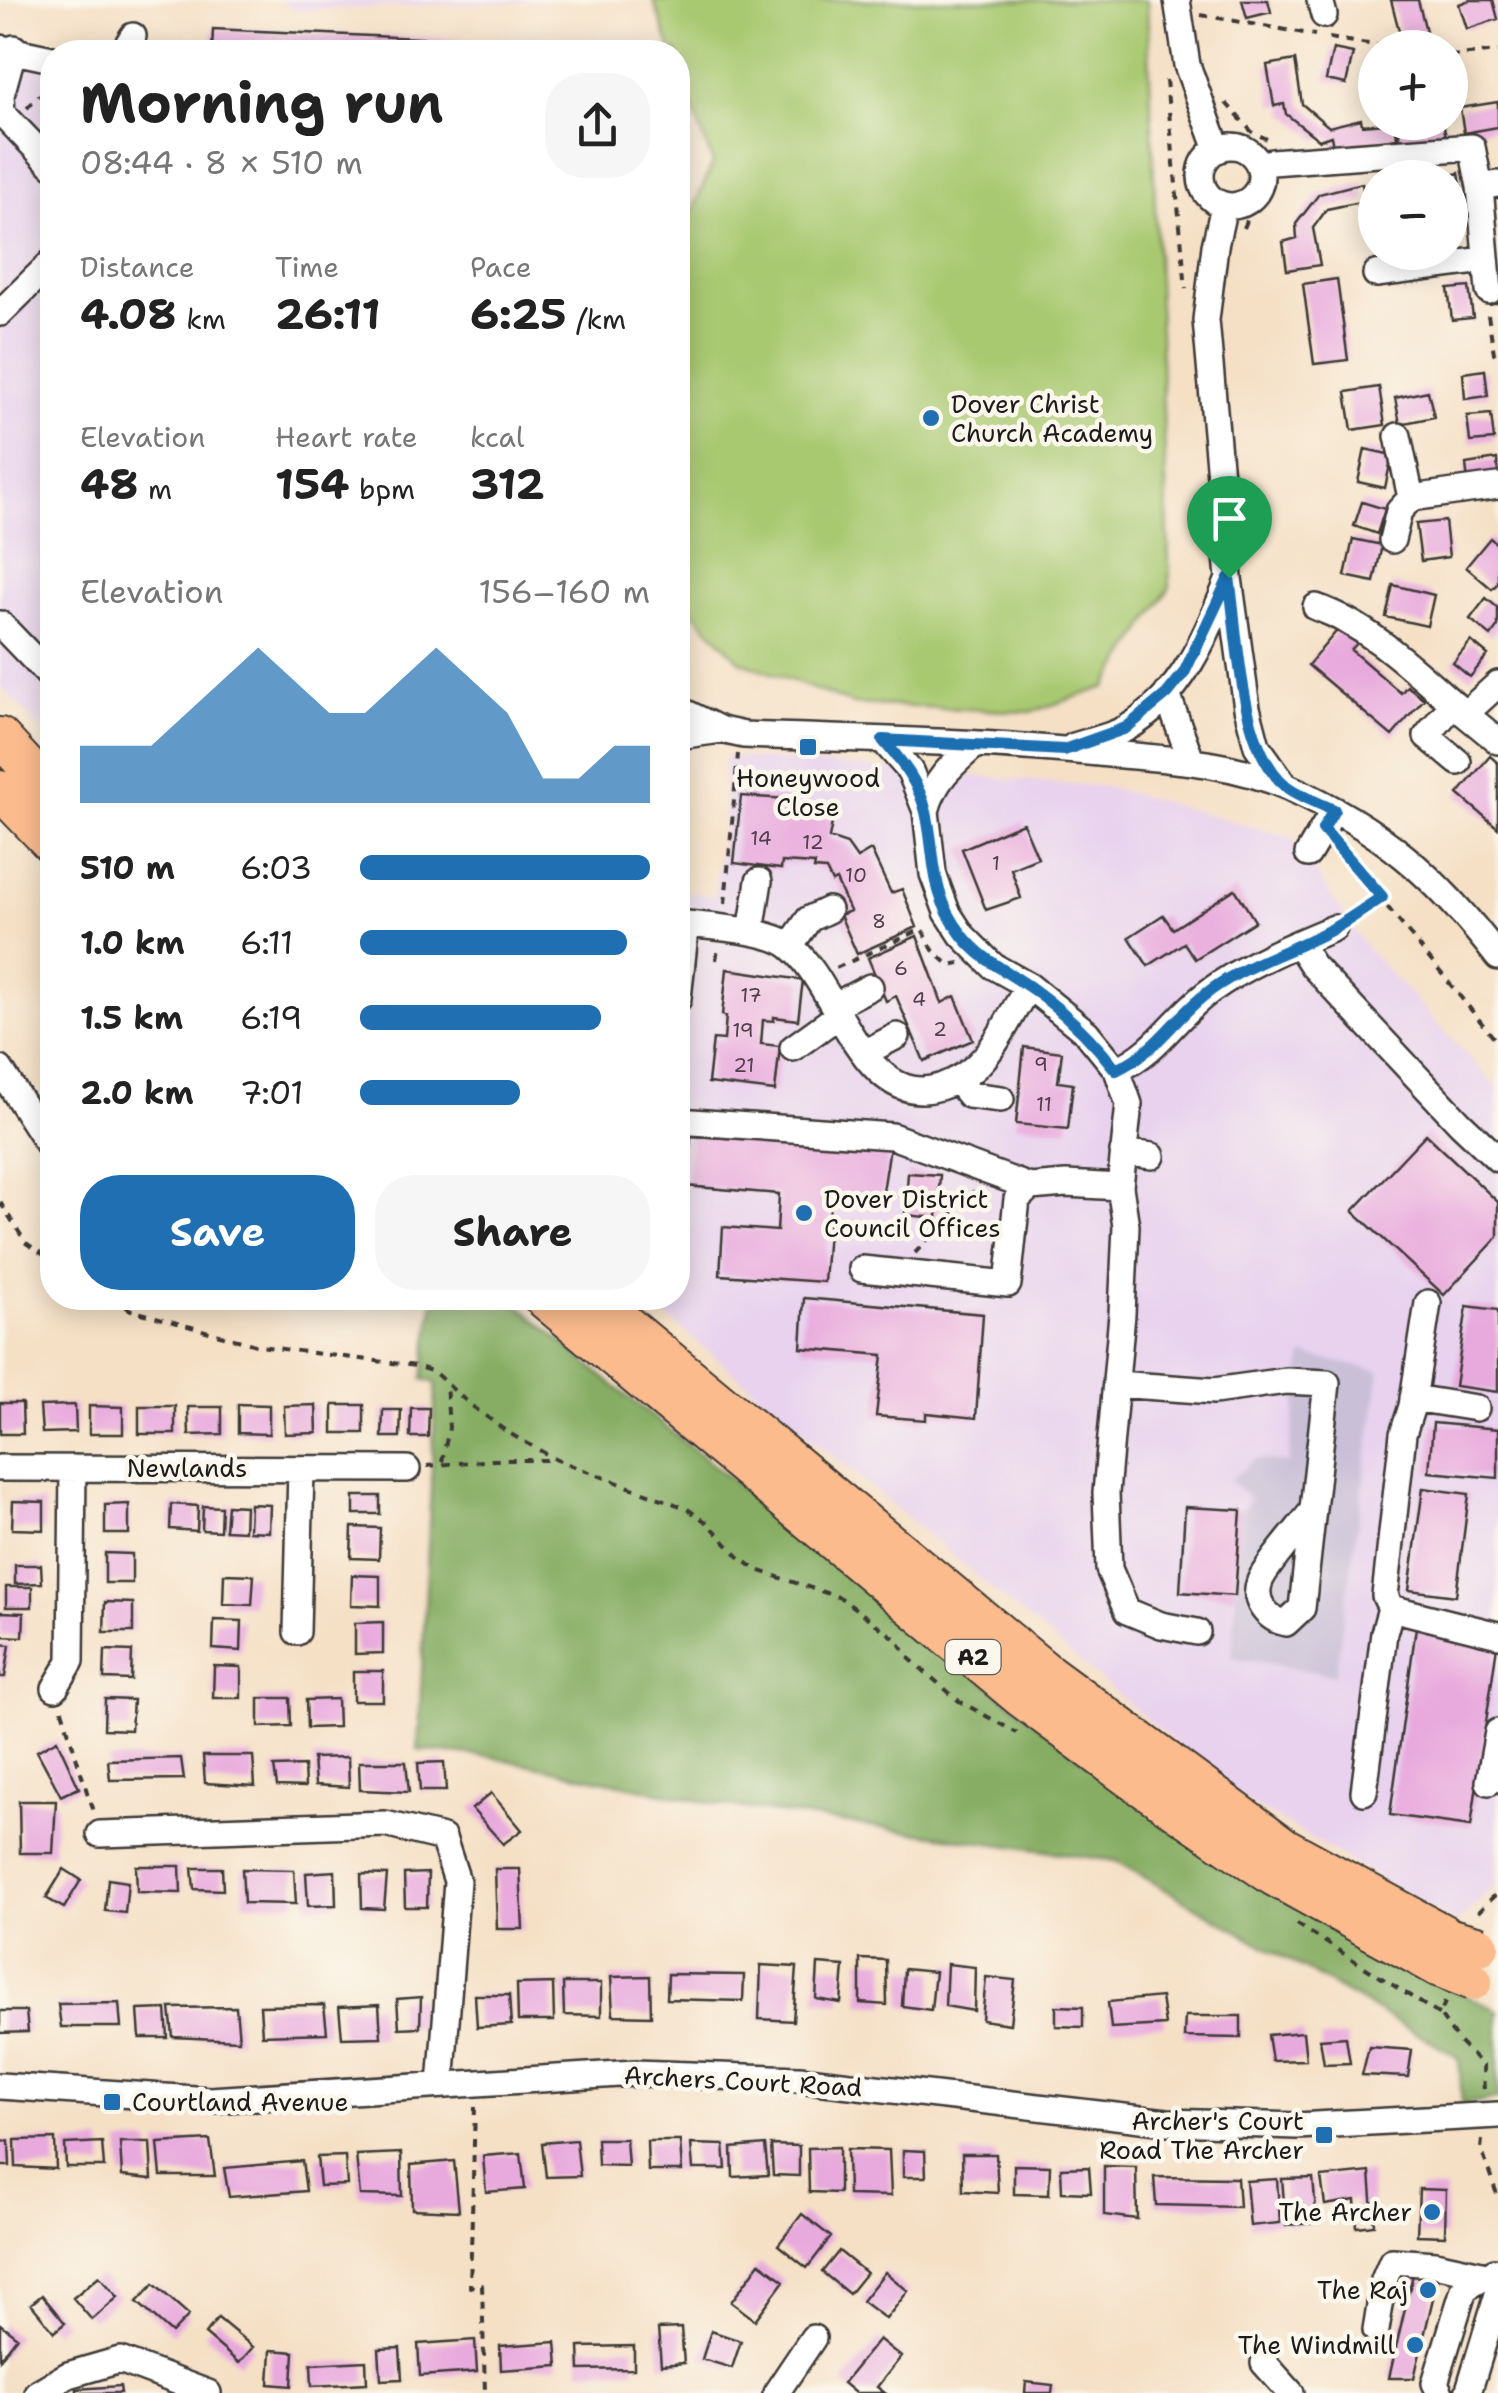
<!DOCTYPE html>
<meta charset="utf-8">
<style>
:root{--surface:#fff;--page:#f6f6f6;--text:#222;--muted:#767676;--accent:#1f6fb2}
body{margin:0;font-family:"Shantell Sans",sans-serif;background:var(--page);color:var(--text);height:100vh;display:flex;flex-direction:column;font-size:38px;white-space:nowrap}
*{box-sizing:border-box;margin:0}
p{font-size:32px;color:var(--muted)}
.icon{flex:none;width:55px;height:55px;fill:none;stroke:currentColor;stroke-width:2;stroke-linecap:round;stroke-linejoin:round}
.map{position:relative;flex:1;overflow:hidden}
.details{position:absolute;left:40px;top:40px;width:650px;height:1270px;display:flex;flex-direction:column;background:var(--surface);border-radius:40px;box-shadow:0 5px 25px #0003}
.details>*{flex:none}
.buttons{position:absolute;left:1358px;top:30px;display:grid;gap:20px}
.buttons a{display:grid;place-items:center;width:110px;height:110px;border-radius:50%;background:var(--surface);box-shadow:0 5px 25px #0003;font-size:50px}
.pin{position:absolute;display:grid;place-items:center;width:85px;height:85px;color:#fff;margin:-102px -42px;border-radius:50% 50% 50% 0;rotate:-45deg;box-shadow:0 0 10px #0007}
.pin .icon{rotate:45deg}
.round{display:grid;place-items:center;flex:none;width:105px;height:105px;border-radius:40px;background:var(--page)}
.headline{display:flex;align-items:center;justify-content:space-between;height:170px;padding:0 40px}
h1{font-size:55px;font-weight:700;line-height:75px}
.metrics{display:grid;grid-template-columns:repeat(3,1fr);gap:15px;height:170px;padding:10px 40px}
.metrics div{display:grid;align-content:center}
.metrics b{font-size:42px;font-weight:700}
.metrics small{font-size:28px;font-weight:400}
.metrics p{font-size:28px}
.chart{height:280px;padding:20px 40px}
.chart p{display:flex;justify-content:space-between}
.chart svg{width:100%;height:180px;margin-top:10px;fill:var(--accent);opacity:.7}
.button{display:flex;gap:20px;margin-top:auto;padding:20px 40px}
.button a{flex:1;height:115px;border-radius:40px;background:var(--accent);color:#fff;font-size:40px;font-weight:700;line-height:115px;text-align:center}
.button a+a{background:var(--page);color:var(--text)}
ul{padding:0 40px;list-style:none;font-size:32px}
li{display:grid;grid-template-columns:160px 120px 1fr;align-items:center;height:75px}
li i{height:25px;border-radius:12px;background:var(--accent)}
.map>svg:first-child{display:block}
</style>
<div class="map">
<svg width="1498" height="2393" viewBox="0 0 1498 2393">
<rect width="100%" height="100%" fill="#fbf7ec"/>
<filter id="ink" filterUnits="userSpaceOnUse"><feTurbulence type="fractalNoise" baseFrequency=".01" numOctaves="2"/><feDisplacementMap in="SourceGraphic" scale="20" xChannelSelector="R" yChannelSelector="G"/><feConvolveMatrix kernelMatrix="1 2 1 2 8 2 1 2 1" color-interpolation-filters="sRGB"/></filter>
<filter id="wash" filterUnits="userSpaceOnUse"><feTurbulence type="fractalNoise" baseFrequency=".0048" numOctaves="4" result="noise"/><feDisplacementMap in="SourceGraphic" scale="40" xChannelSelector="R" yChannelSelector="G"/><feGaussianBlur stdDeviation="2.25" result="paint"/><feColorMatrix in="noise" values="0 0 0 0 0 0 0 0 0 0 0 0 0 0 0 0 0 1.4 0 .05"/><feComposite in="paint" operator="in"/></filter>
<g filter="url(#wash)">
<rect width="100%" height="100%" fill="#f5e0c6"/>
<path fill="#e8d2ee" d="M281 0H550V1L293 10Z
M0 56 52 59V740L0 686Z
M724 756 1107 787 1291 837 1368 950 1498 1088V1881L1457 1924 1240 1797 645 1298H678V891L714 896 725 813Z"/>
<path fill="#c9bfd7" d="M1303 1355 1380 1371 1335 1675 1232 1657 1242 1511 1250 1499 1230 1480 1255 1459 1288 1463Z"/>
<path fill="#a9c971" stroke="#627246" stroke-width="2.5" d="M653 0H1147L1170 587 1106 687 1031 712 853 704 740 661 678 596V229L685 227 713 163 678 68V52H672Z"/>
<path fill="#86ad63" stroke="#516440" stroke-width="2.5" d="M434 1298H510L608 1381 1134 1801 1432 1980 1498 2010V2099L1462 2104 1459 2058 1116 1861 715 1804 493 1757 418 1750 436 1383 423 1379Z"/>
<g id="blocks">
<path fill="#e8a9dd" d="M1242 0H1268L1271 12 1247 18Z
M1391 0H1418L1427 35 1402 42Z
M1470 0H1493L1498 19 1467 29 1459 4Z
M213 29 461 40 460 52H212Z
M1333 49 1353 53 1346 84 1326 80Z
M1295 60 1302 104 1329 127 1361 119 1362 125 1395 122 1397 138 1365 143 1355 149 1354 143 1333 147 1331 136 1319 140 1286 114 1284 104 1274 106 1267 65Z
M1498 102V127L1464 133 1460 108Z
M1397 122H1443L1446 137 1401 145Z
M1459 173 1466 216 1450 219V175Z
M1362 183 1365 201 1327 209 1313 228 1320 265 1287 270 1283 242 1297 238 1296 224 1319 194Z
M1337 279 1348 360 1314 364 1303 284Z
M1469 287 1473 318 1452 320 1448 289Z
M1485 370 1488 396 1465 399 1463 373Z
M1379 387 1385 425 1352 430 1346 392Z
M1428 391 1434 417 1400 424 1395 398Z
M1491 414 1494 440 1470 442 1467 416Z
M1365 449 1392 455 1385 488 1358 482Z
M1497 459 1498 477 1468 482 1466 464Z
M1362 502 1385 509 1377 534 1354 526Z
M1445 521 1449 557 1421 561 1416 524Z
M1490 538 1498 545V583L1492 589 1466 567Z
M1353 539 1382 545 1374 582 1345 576Z
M1393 585 1434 595 1427 626 1386 617Z
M1486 598 1498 608V626L1491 636 1470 619Z
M1340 627 1358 642 1351 650 1401 693 1407 686 1424 699 1392 736 1308 665Z
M1471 641 1488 655 1470 677 1453 663Z
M1490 756 1498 763V828L1458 794Z
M741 796 788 799 787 814 833 818 829 838 847 844 857 858 871 850 891 893 902 889 917 927 857 954 840 915 850 911 836 880 832 882 826 870 814 869 815 864 782 862 781 869 734 863Z
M1023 823 1038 858 1011 869 1021 898 986 910 962 849Z
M1235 889 1255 921 1195 959 1184 943 1148 966 1129 937 1163 915 1173 929Z
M917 936 942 1003 955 996 973 1040 924 1061 896 996 886 1001 868 958Z
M727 969 803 980 798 1020 774 1017V1021L763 1020 761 1044 780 1046 775 1091 708 1083 713 1039 724 1040 726 1016 722 1015Z
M1024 1047 1062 1052 1058 1082 1073 1084 1068 1129 1016 1124Z
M1426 1134 1498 1202V1237L1444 1295 1353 1211Z
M691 1136 890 1147 882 1198 831 1194 824 1282 720 1275 723 1227 777 1231 779 1194 686 1186Z
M908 1173 940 1175 937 1218 905 1215Z
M804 1298 983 1314 976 1418 926 1413V1420L876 1416 883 1355 801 1348Z
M1467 1306 1498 1310V1392L1455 1386Z
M0 1403H22L23 1434H0Z
M238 1404 269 1405V1434L238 1433Z
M75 1405 76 1432 42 1433 40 1406Z
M316 1405 317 1433 285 1434 284 1406Z
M333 1405H364V1433H333Z
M89 1406 123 1407V1434H89Z
M139 1406H175V1434H139Z
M188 1407H222V1434L189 1435Z
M411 1408H429L428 1437H410Z
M383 1410H401L400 1437H382Z
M1433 1423 1498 1429V1478L1429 1472Z
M1423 1488 1469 1494 1456 1596 1409 1590Z
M354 1496H380V1514H354Z
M13 1501 44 1502V1530L12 1529Z
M129 1504V1534H105V1505Z
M171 1504 198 1506 197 1531 170 1529Z
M250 1504 270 1505 269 1532 249 1531Z
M227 1505 245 1506 244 1531 225 1530Z
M203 1506 221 1507 220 1531 202 1530Z
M1185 1507 1241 1510 1235 1596 1180 1592Z
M352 1527 380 1528 379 1559 351 1558Z
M105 1553 132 1554V1583H105Z
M15 1565H41L42 1583 15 1584Z
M224 1574 254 1575 252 1605 223 1604Z
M352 1575 380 1576V1606L351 1605Z
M6 1587H32V1607H6Z
M105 1602 133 1603V1632H104Z
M0 1612 24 1613 23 1637 0 1636Z
M214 1620 242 1621 241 1651 213 1649Z
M383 1622V1653L355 1654V1623Z
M1416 1627 1498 1639 1471 1826 1390 1815Z
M0 1644 10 1645 5 1677H0Z
M105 1650 132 1651 131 1680 104 1679Z
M214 1666 241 1667V1698H213Z
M353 1671H383V1701H353Z
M259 1698H290L291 1726 259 1727Z
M105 1699 133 1700 131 1730 104 1729Z
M337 1699 338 1727 307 1728 306 1700Z
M57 1740 79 1788 61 1796 37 1751Z
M203 1756H253L255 1786 205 1783Z
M348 1757 349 1787 315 1785 313 1758Z
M181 1758 184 1779 110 1780 108 1760Z
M359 1762H406L409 1792 360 1790Z
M444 1762 446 1791H420L418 1763Z
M304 1766 305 1787 277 1786 274 1767Z
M491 1793 522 1830 503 1844 472 1809Z
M19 1801H56L53 1853H20Z
M136 1866H180L181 1893 137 1892Z
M192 1868H222L223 1890 194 1889Z
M64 1869 81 1880 64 1908 46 1898Z
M242 1869 294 1870 296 1904 244 1903Z
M495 1869H520L523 1929H497Z
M335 1871 336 1905 308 1906 306 1873Z
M428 1873 427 1907H405L404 1874Z
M361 1874 387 1875 384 1909 362 1908Z
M108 1879 128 1882 125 1913 105 1911Z
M860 1959 886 1960 887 2005 860 2003Z
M818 1964 844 1966 841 2003 816 1999Z
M947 1964 975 1967 974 2011 945 2006Z
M761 1965 797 1967 793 2021 759 2019Z
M904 1969 935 1972 931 2010 902 2006Z
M668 1974 744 1975 743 2001 667 1999Z
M650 1976 651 2016 613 2015 611 1977Z
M986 1977 1015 1980 1010 2024 982 2020Z
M553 1983 554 2021H518L517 1984Z
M563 1983H601V2016L564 2015Z
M475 1995H509L511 2025 477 2027Z
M421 1997 420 2027 399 2028 397 1999Z
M1161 1997 1165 2025 1111 2028 1108 2002Z
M119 2003 121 2027H61L58 2004Z
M324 2005 327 2033 262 2035 260 2006Z
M379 2005 381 2037 342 2038 339 2007Z
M1056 2006 1083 2007V2027L1056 2026Z
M236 2007 239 2040 173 2037 170 2008Z
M166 2009 168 2038H140L138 2010Z
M0 2011H26L28 2032 0 2033Z
M1185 2016H1241V2038L1184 2037Z
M1303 2032 1306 2060 1272 2061 1268 2035Z
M1346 2037 1350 2063 1324 2064 1320 2039Z
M1369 2047 1412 2050 1408 2077 1362 2075Z
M55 2139 56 2169 16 2167 15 2140Z
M597 2139H626L628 2166 598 2165Z
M210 2140 215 2176H161L158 2143Z
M576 2140 580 2176 546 2177 542 2143Z
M9 2141 10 2166H0V2142Z
M647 2141H680L682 2171H648Z
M102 2142 104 2167H66L65 2144Z
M120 2142H150L152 2179 122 2176Z
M691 2144 724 2145 726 2169H693Z
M765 2145 768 2175 733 2177 732 2148Z
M771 2145 799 2146V2176L773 2175Z
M839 2147V2193L809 2192 808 2148Z
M847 2149 889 2150 891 2196 848 2195Z
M903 2150 925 2151 926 2177H903Z
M401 2153 402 2196 360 2195 356 2155Z
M521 2153 525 2189 486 2192 483 2156Z
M962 2154H996L998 2193 963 2191Z
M345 2156 347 2185 320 2186 317 2157Z
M302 2161 306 2191 229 2197 224 2168Z
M454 2161 459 2211 412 2209 411 2165Z
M1014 2165 1050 2166 1049 2195 1014 2194Z
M1104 2166 1136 2167 1137 2219 1104 2215Z
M1089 2167 1091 2193 1062 2192 1061 2168Z
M1370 2172 1374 2225 1357 2227 1355 2200 1325 2205 1321 2177Z
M1154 2177 1237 2178 1239 2207 1156 2205Z
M1313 2178 1317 2223 1286 2225 1282 2179Z
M1277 2179 1280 2223 1250 2226 1246 2181Z
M1419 2189 1446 2190 1445 2236 1417 2235Z
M802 2214 831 2237 807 2268 778 2245Z
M839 2251 866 2273 849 2294 822 2272Z
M760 2263 784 2281 755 2320 731 2302Z
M1440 2269 1414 2378H1389L1414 2270Z
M885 2272 908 2291 886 2319 862 2301Z
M99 2276 118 2297 92 2320 73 2298Z
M154 2284 189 2315 172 2333 137 2302Z
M42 2295 65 2323 54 2332 31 2304Z
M218 2318 253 2347 239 2363 205 2334Z
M0 2324 17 2337 0 2359Z
M681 2328 684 2363 661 2365 658 2329Z
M711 2331 741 2341 732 2368 702 2359Z
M879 2339 901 2357 877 2387 885 2393H855L843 2383Z
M475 2340 477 2372 420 2376 418 2344Z
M556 2342 558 2366 501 2370 500 2346Z
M634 2346V2369L580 2370 579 2347Z
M400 2348 402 2379 381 2380 379 2349Z
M271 2350 294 2352 292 2386 269 2384Z
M366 2361 367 2383 312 2386 311 2364Z
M1026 2382 1053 2385 1052 2393H1025Z
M120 2386 121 2393H77V2389Z"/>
</g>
</g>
<g filter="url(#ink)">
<use href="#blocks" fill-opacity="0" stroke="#3d3936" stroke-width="2.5"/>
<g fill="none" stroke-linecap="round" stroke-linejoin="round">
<defs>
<path id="minor" d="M1177 0 1187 65 1218 150
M1320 0 1324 15
M0 48 52 59
M14 48 1 95 2 113 52 165
M123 52 133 36
M1201 176a30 30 0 1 1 60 0a30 30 0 1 1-60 0Z
M1259 165 1272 162 1472 147 1480 187 1498 184
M1480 187 1489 291
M1224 206 1215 246 1206 320 1229 578 1247 708 1257 746 1285 785
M1376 274 1484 260
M0 313 52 262
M1411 498 1498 486
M1392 540 1399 511 1411 498 1398 436
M1316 607C1373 627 1419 675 1465 714L1498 684
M0 624 52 678
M1167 694 1191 760
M1453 704 1427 736 1458 762
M678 709 721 730 744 735C866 739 988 742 1109 754 1170 759 1231 762 1288 787 1381 828 1437 877 1498 957
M1465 714 1498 741
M678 736 721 730
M883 740 910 771 926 811 933 874 947 912 962 935 993 966 1029 986 1087 1033 1117 1070 1129 1104 1120 1187 1126 1226 1122 1314 1106 1493 1109 1569 1127 1611 1161 1625 1197 1632
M1074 746C1090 741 1110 737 1125 729 1181 699 1207 634 1229 579
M926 811C934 780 952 765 975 745
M1308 854 1334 810
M751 932 759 881
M1298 943 1313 966 1460 1123 1498 1159
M790 946 809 919 828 910
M678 999 686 924C711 927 770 930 790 946 837 983 863 1111 940 1087 958 1081 972 1072 984 1058 1002 1037 1013 1009 1029 986
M834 1006 870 987
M793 1048 840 1014
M864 1053 897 1036
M0 1069 52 1150
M1117 1070C1160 1050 1173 1018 1210 991 1246 964 1293 945 1334 928
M958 1081 969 1095 1001 1099
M678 1121 892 1136 1030 1187
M1123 1152 1152 1156
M862 1269 1008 1284 1017 1199 1030 1187 1066 1184 1120 1187
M1428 1303 1412 1406 1403 1434 1385 1596 1391 1608 1498 1635
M1116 1384 1214 1391 1286 1381 1327 1383 1302 1608 1286 1623C1267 1619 1252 1601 1260 1581 1265 1567 1302 1525 1313 1510
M1413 1398 1476 1408
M0 1468 407 1469
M297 1632 301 1469
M55 1688 71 1661 73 1468
M1489 1782 1498 1732
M1364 1792 1384 1633 1391 1608
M100 1834 385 1824 443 1838 457 1881 441 2085
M0 2086 210 2100 635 2073 799 2079 1167 2122 1297 2126 1498 2115
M1376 2330 1384 2280 1392 2261 1435 2264 1486 2275
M1264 2363 1291 2393
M37 2393 68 2375 120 2360 208 2393
M776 2393 813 2338
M1440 2393 1435 2383 1464 2289 1495 2271
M1468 2393 1498 2294"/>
<path id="highway" d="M0 737 52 793
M0 790 52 844
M543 1298 1020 1697 1129 1778 1273 1876 1438 1967
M594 1298 1045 1671 1286 1848 1451 1938"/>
</defs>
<use href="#minor" stroke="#3d3936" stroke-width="30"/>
<use href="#highway" stroke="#3d3936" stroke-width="42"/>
<path stroke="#3d3936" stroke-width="4" stroke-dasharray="8 8" stroke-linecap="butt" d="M1201 15 1315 35
M1329 38 1394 48
M1450 56 1498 51
M1166 80 1186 289
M1226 103 1252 132 1267 139
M27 108 52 83
M1244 228 1252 208 1271 187
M1488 315 1494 353 1498 358
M1337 845 1498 1043
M725 904 738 754
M1351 918 1381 898
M716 960 718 948
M836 968 922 929 933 950 949 965 960 963
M0 1202 26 1243 52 1260
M915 1253 974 1191
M112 1298 131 1310 259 1346 416 1366 434 1372 467 1402 507 1432 557 1460 686 1508 709 1524 738 1556 757 1570 841 1598 896 1639 910 1659 959 1701 1017 1733
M442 1462 449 1428 446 1383
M427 1466 493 1460H552
M62 1710 94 1815
M1478 1912 1498 1892
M1297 1924 1440 2015
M1445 2002 1440 2015 1458 2041 1483 2066 1484 2095
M475 2107 470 2287 482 2285 485 2393
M1482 2140 1481 2149 1498 2197"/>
<use href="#minor" stroke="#fff" stroke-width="25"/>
<use href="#highway" stroke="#fbbb8d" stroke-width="38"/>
<defs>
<path id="highway-bridge" d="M1451 1938 1480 1946
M1438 1967 1473 1981"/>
</defs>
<use href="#highway-bridge" stroke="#3d3936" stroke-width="42" stroke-linecap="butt"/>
<use href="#highway-bridge" stroke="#fbbb8d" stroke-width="38"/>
</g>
</g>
<g fill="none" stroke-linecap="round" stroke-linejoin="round" filter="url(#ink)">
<defs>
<path id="route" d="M1229 578C1238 635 1239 748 1286 786 1299 796 1319 803 1334 810L1323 829 1382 897C1367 907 1352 918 1336 927 1296 950 1249 962 1211 990 1172 1018 1162 1048 1116 1070 1092 1039 1067 1014 1034 990 1009 972 982 961 962 935 928 890 937 860 926 812 919 783 902 762 883 740L1064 750 1126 728 1167 694 1184 673Z"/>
</defs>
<use href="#route" stroke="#fff" stroke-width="20"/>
<use href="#route" stroke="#1f6fb2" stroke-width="12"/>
</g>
<g fill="#1f6fb2" stroke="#fbf7ec" stroke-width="4">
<circle cx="931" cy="418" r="10"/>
<rect x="798" y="737" width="20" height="20" rx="5"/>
<circle cx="804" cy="1213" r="10"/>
<rect x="102" y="2092" width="20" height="20" rx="5"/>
<rect x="1314" y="2125" width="20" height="20" rx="5"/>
<circle cx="1432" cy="2212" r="10"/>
<circle cx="1428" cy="2290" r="10"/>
<circle cx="1415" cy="2345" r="10"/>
</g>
<g text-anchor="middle" stroke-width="9" stroke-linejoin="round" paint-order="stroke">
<g font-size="20" fill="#4f3f4c">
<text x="761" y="845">14</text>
<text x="813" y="849">12</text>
<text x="996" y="870">1</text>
<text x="856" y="882">10</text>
<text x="879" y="928">8</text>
<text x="901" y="975">6</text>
<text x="751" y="1002">17</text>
<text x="919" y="1006">4</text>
<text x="940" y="1036">2</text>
<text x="743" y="1037">19</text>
<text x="1041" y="1071">9</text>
<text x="744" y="1072">21</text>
<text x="1044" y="1111">11</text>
</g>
<rect fill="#fbf7ec" stroke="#5f5e5a" stroke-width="2.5" x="945.5" y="1640" width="55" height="34" rx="8"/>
<g font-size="22" font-weight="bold" fill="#1c1c1c">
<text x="973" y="1665">A2</text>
</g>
<g font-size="25" fill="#1c1c1c" stroke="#fbf7ec" text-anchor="end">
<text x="951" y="413" text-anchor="start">Dover Christ<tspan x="951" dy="29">Church Academy</tspan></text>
<text x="808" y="787" text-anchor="middle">Honeywood<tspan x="808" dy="29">Close</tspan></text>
<text x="824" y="1208" text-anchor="start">Dover District<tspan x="824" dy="29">Council Offices</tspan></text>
<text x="132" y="2111" text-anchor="start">Courtland Avenue</text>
<text x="1304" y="2130">Archer's Court<tspan x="1304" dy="29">Road The Archer</tspan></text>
<text x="1412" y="2221">The Archer</text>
<text x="1408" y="2299">The Raj</text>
<text x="1395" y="2354">The Windmill</text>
</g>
<g font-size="25" fill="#1c1c1c" stroke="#fbf7ec">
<text x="187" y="1477">Newlands</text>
<text transform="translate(743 2081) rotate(3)" y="9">Archers Court Road</text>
</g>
</g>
</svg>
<div class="buttons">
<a>+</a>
<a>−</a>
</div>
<div class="pin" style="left:1229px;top:578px;background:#1e9e55"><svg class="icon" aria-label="arrive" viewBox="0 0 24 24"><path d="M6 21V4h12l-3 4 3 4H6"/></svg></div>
<section class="details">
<div class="headline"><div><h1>Morning run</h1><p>08:44 · 8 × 510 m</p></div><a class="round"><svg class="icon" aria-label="share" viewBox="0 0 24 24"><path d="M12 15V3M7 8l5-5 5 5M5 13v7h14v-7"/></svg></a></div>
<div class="metrics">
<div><p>Distance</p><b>4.08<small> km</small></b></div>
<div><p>Time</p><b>26:11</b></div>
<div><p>Pace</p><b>6:25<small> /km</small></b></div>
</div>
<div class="metrics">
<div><p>Elevation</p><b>48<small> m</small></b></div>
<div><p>Heart rate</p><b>154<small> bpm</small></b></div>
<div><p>kcal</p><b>312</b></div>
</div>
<div class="chart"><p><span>Elevation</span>156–160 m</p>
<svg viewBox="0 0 160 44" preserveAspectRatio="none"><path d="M0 44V30L10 30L20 30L30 22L40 14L50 6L60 14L70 22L80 22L90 14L100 6L110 14L120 22L130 38L140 38L150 30L160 30V44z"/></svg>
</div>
<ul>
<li><b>510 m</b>6:03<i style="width:100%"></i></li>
<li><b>1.0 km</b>6:11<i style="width:92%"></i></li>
<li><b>1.5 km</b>6:19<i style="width:83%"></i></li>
<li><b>2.0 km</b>7:01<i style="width:55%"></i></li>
</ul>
<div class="button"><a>Save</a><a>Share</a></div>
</section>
</div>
